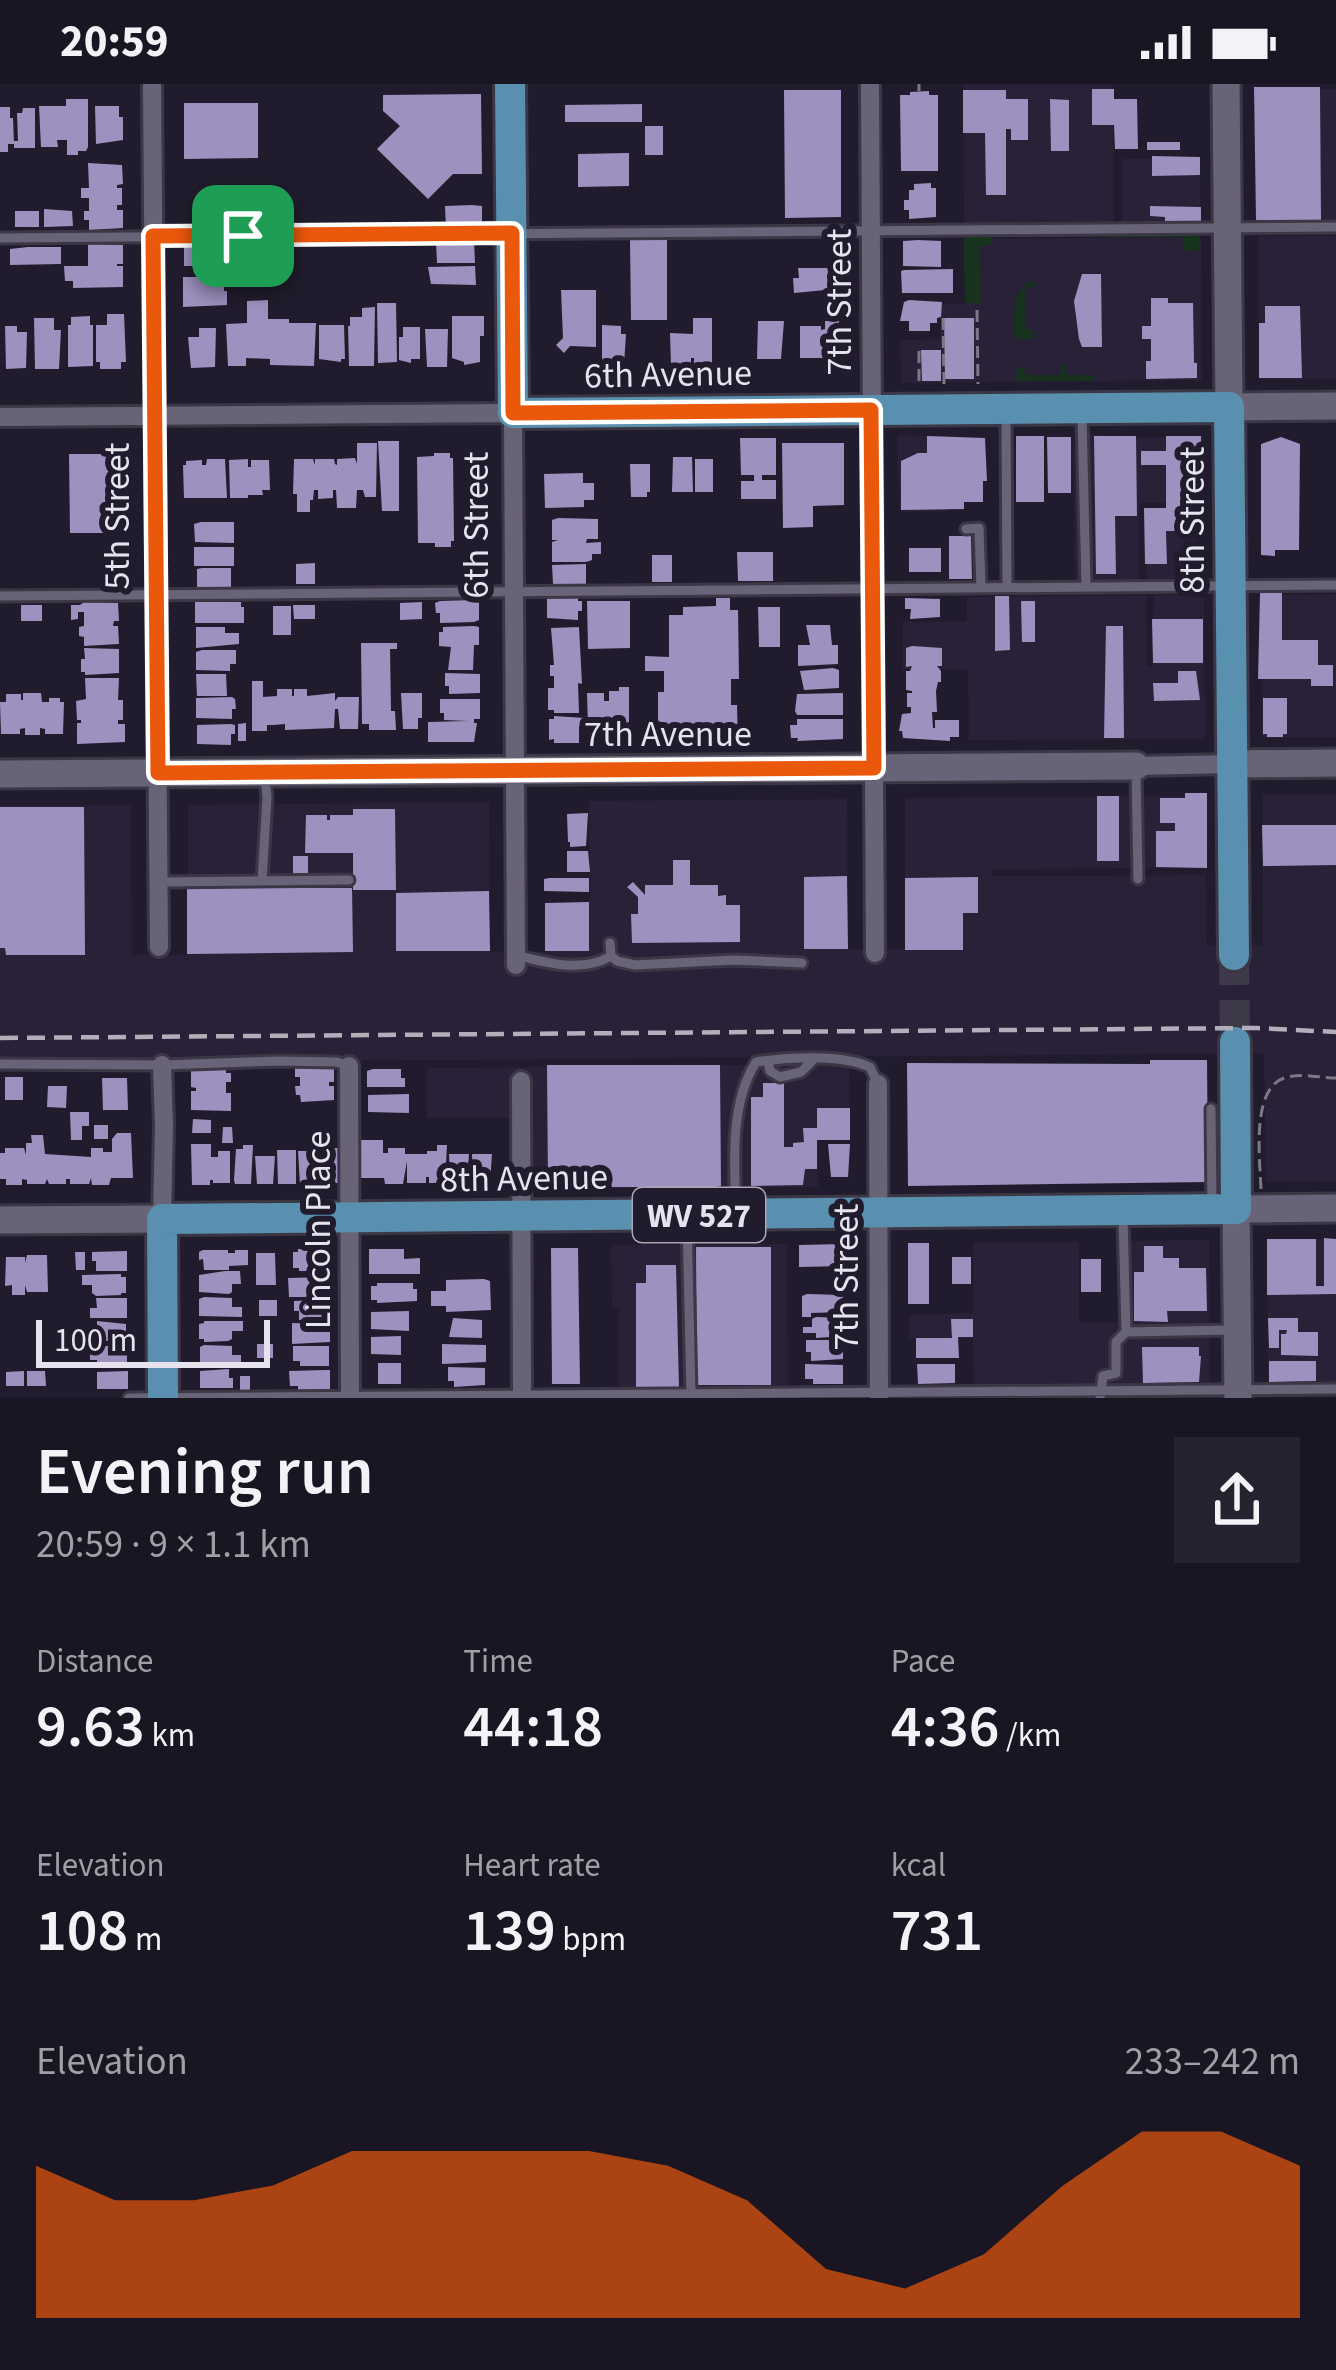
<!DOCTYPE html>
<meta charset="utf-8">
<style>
:root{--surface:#191522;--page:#26222f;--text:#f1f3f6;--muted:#9f9fa5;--accent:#ea580c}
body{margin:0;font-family:"Source Sans 3",sans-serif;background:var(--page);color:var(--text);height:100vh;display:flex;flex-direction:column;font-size:45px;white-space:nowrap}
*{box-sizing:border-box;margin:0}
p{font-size:39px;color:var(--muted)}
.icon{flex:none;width:66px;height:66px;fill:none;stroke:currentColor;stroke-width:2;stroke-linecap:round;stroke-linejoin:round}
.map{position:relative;height:1314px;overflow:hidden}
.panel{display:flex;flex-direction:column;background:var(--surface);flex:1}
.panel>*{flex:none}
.scale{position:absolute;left:36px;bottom:30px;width:234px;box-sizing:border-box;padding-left:12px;border:6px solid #e6e3ee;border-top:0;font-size:33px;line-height:42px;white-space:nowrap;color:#e6e3ee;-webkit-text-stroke:9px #211c2d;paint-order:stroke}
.pin{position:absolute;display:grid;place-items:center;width:102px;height:102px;color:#fff;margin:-51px;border-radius:24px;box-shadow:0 6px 18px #0006}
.round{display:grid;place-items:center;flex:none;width:126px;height:126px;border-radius:0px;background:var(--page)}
.headline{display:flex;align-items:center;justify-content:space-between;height:204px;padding:0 36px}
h1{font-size:66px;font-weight:600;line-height:90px}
.stats{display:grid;grid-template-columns:repeat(3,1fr);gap:18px;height:204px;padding:12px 36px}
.stats div{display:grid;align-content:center}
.stats b{font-size:60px;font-weight:600}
.stats small{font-size:33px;font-weight:400}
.stats p{font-size:33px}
.chart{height:336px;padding:24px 36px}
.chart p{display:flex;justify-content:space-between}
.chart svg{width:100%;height:216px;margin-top:12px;fill:var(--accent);opacity:.7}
.status{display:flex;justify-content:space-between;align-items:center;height:84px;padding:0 60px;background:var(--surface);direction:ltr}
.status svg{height:33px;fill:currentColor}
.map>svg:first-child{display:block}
</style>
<div class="status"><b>20:59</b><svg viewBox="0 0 49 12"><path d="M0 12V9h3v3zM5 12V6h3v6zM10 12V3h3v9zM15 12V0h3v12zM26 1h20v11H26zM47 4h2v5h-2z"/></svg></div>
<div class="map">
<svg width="1336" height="1314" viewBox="0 0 1336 1314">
<rect width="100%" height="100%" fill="#211c2d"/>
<path fill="#292138" d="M963 0H1113L1114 139 964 141Z
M1257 5H1336V137L1258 138Z
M1200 74 1201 139H1122V75Z
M1258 152H1336V295H1259Z
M1201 153 1202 296 901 299 900 256 941 255V220L965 219 964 155Z
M1073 349 1138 354 1202 353 1203 418 1139 419V497L1075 498Z
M897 351 948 352 949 427 900 428Z
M1146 425H1203L1204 497H1147Z
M1336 510V653L1262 654 1261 511Z
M1146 511 1147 582 1153 583 1154 511H1204L1205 655 969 656 968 585H903V538L967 537V513Z
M1263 711H1336V1098H1266L1264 969 0 980V722L131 721 132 871H188V721L489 718 490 868H547V820L590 819 589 717 847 715 848 865H905V714L1205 712 1206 784 992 785 991 792 1206 791 1207 862H1263Z
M849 980 850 1048 818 1049V1103L532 1105 531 1034H427V984Z
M1336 1155V1299H1268L1267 1156Z
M1209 1156 1210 1300 974 1302 973 1254H909V1231L973 1229V1158H1079V1238H1123V1157Z
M787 1160 788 1303 619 1305V1225L612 1224 611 1161Z"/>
<path fill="#17331e" d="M1199 150V167H1186L1183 164 1182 153H1071Z
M964 152H989L993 155 992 160 980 162 981 219H965Z
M1029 197 1035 199V203H1026V245L1033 246V255H1018L1014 251C1014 230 1012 212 1029 197Z
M1061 280H1065L1066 291H1093V297H1016L1017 283H1024L1025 291H1060Z"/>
<path fill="#9e91bf" d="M1254 3H1320L1321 136H1256Z
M1092 5H1114V15H1137L1138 65H1115L1114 41H1092Z
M784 6H841V133L785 134Z
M963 6H1006V15H1028V56H1011V45H1006V111H986L985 49H963Z
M929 7V11H938V87H901L900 11H910V8Z
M481 10 482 90H453L428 115 377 65 400 42 383 27V11Z
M66 15H88V63L86 67H78V71H67V56H57L58 63H41L39 22H66Z
M1050 15 1069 16V67H1051Z
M184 19H258V74L184 75Z
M642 20V38H565V21Z
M95 22H119V33H123V56L96 60Z
M0 23H10V34H13L14 60H8V68H0Z
M23 24H35V64H14V57H18L17 29H22Z
M645 42H663V71H645Z
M1147 58H1180V66H1147Z
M629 69V102L578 103V70Z
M1152 72 1200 73V91L1152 92Z
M88 79 122 81 123 100 117 101V104H122V121H117V126H123V144L89 146V136H84V127H89V114H81V104H89Z
M931 99V104H936V133L909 135V126H904V116H909V106H914V100Z
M472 121 482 122V144L446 145 445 122Z
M1150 122 1201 123V137H1165V133L1150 132Z
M44 125 72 127 73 142 44 143Z
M15 127H39V143H15Z
M630 156H667V236H631Z
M918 156 941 157V183L903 182V157Z
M474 157 475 179H437L436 158Z
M190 159 246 162V186L225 187V182H220V185H202V182H184V162H190Z
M88 160 123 161V180H117V182H123V203L73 204V197H65L64 182H88Z
M28 163H61V180L10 181V165Z
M475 182 476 201 431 200 428 183Z
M798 184H835L836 205 794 209 793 194H799Z
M953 185V209H902L901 187 904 186Z
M225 188H243V201H225Z
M1082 190H1101L1102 263H1082L1079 255 1074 217Z
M183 193H216V201H224V207H227V221L183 223Z
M561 206H596V263L570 262 564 269 556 261 563 254Z
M1151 214H1168V219H1193L1194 279H1197V294L1146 295V277H1151V255H1142V242H1151Z
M268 216V235H289V239H316L314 282 270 281V275L246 274V282H228L226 240 247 239V217Z
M909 216 942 218 941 233 937 234V239H930V247H909V237H900L904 218Z
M377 219H396L397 278 378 279Z
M1265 222H1300L1302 294H1259V239H1265Z
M375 223 374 282H349L348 242H350V233H362V224Z
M107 230H124L126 278H121V285H100V278H96V241H107Z
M90 232V241H93V282L68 283V241H71V233Z
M452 232H484V252H480V278L464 281V278L452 274Z
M34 234H54V246H61L59 285H35Z
M693 234H712V282H694V274H691V282H671L670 249 693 250Z
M944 234H974V295H945Z
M758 237H784L781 275H757Z
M825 237H839V245H843L842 283 822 282V274H800V242H821V246L825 245Z
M319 241H344L345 275H341V278L319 275Z
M602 241 621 242V250H626L624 281H602Z
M5 242H17V248H27L26 284 6 285Z
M403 243H420V275H411V279L399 276V253H403Z
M199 244H216L215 283 191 284 188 253H199Z
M425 245H448L447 283H427Z
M921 266H941V297H922Z
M927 352 985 354 987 397H983V418H964V425L901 426V377L918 369H927Z
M1016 352H1044V418H1016Z
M1094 352H1136L1137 432H1115L1116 490H1096Z
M1166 352H1201L1202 447H1166L1167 480H1145L1144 424H1166V381H1141V367H1166Z
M1047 353H1071V409H1048Z
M1281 353 1300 360 1299 466H1275V472L1261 471V360Z
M740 354H776V391H762V396H776V415H741V397H754V391H741Z
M378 357H399V427H382Z
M357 359H377L376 413H365L363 406H357L356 424H337L336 406H333V414L318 415V406H314L313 416H310V428H297V410H293L294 375H313L315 381V375H334L335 380 337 381V375L355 374 357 380Z
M782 359H844V421L813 422V443L783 444Z
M434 369H450V374H453L454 457H451V463H435V459H418L417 373 434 372Z
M69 370H121L122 449H70Z
M673 373H692L693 408H672Z
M207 375H225L227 414H184L183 381H186V377L202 376V381H206Z
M248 375V383H251V376H269L270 406H262L263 411H248V414H230L229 376Z
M695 375H713V408H695Z
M630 380H650V408H647V413H631Z
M583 389V399H594V416H584V423L545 424 544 390Z
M558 434 598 435V455H587L586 459 601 458V470H592V476L586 478H552V458L558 456H552V436Z
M201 438H234V459L195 458 194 440Z
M949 452H971L972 495H949Z
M194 463H234V482H194Z
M909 464H941V488H909Z
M737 468H773V497H738Z
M652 471H672V498H652Z
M315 479V500H296V480Z
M586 480V501L553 500 552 481Z
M202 484H231V504H197V485Z
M1282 508V556H1318V581H1333V602H1311V595H1258L1260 509Z
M995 512H1009L1010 566 995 567Z
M547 514H578V517H582V527H578V536L547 534Z
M716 514H730V526H738L739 595H731V621H737L738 659H717V645H670V641L658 637V608H664V587H645V572L669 573V531H683V523L716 522Z
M905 514 940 515V533L910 535 911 525H905Z
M474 516 479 518V536L474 538 440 539V529H436L435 519 440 517Z
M587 517H630V564L588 565Z
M1021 517H1035V558H1022Z
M84 518 118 519 119 537H114L113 542H118L119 560 84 562V553L79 552V543L84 542V528H78V535L71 536V521H80Z
M195 518H241V523H244V539H195Z
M422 518V535L400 536V519Z
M21 521H42V537H21Z
M293 521H315V535H294Z
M273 522H291V551H273Z
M758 523H780V563H759Z
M1152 535H1203V579H1153Z
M806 541H830L832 561H838V580L798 582V561H810Z
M474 542 479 543V561H474L473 586H448L451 563 439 562V548H443V543Z
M1106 542H1123L1124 654H1104Z
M196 543H225V549H239V560L196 564Z
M579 543 582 600 578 599 579 629H554V626H548V604H554V592H550V581H554L551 544Z
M361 559H397V565H390L391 627H395L396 646H369V640H362Z
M912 562 942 564V582H937L941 587V598H938L936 607 937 628H932L933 644H935V636H959V653H950V657L903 654 902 647H899L902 630 911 629V623H907V609H912V607L906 606V587H910L912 582 906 583V564Z
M84 564 119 565V589L85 591V588H81V575H85Z
M202 566H236V580H230V587L196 586V568Z
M833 584 839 586V604L804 606 800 587Z
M1178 587H1196L1200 616 1154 617 1153 599H1178Z
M445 589 480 590V609L449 610V602H445Z
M196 590H226L227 612H197Z
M85 594H119L118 616H123V636H118V640H125V658L77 660V639H81V636H77L76 617 86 615Z
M252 597H263V613L277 612V605H292V612H294V605H307V612L335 609V617L338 613H359L358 645H340L338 625H335L334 644 285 646V640L273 641H267V647H252Z
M619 603H629V648H609V639H604L605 645H588L587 609H604V617H609V607H619Z
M23 609H41L42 618H49V614H60V618H64L63 650H45V645L40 644V651H25V644L20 645V650H1L0 618H6V610H21V616H23Z
M401 609H422V634H418V645H403Z
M843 609V631H797L795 627 797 610Z
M232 613 235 615 236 625H232V635L196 634V614Z
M1263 614H1287V650H1283V653H1267V650H1263Z
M440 615H480V635H474V639H477L474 658H428V638L468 637 444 636V629H440Z
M554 632 585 634V642H579V659H554V655L549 656V635H554Z
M797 635H843V655L797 657 798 654H791L790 641H797Z
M246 639V657H238V640Z
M231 640 235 641V650H231V661L197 660V641Z
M1185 709H1207V784L1156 783V747H1175V739H1160V714H1185Z
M1097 712H1119V777H1097Z
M0 723H84L85 871H6L5 864H0Z
M353 725H395L396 806H353V769H305L306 731H327V736H330V731H353Z
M588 729 586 762 570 763V758H568L567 730Z
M1262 741H1336V781L1263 782Z
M567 767H588L590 788H567Z
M293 772H308V790H293Z
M673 776H690V801H718V812L726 811V821H740V858L632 859 631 830H638V813L627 803 633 798 645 811V801H673Z
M847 792 848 865H804V793Z
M978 793V829H963V866H905V794Z
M549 794H589V808L544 807V795Z
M239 799H276V804H352L353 868 187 870V804L239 803Z
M489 807 490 867H396V809Z
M589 818V867H545V819Z
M1150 976H1207L1208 1098 908 1102 907 979 1150 980Z
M547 981H720L721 1102 699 1106H685V1103H548Z
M300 983 334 984V998H329V1002H334V1016L301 1018 300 1011H296L295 1002H300V993H295V984Z
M196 984H226V989H231V998H226V1009H231V1027L191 1026V1007H196V1004L191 1003V986Z
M373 985H401V994H405V1003H367V987Z
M5 993H23V1016H5Z
M102 994H127L128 1026H103Z
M763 999H784V1063H793V1059L804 1058 803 1044H817V1024H850V1056H817V1085H805L803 1101 751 1102V1013H763Z
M48 1002H67L66 1024 47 1023Z
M409 1010V1029L368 1028V1011Z
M70 1028H89V1042H82V1056H71Z
M193 1035 211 1036V1049H192Z
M94 1041H108V1055H94Z
M223 1043H232L233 1059H222Z
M117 1049H131L133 1094H111L109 1101H92L91 1094 89 1100H70V1095H66V1100H49L47 1095 45 1100H27V1096L22 1095V1101H6V1095H0V1069H5V1064H24L26 1071V1059H32L31 1051H43L45 1070 91 1073V1064H103V1068H112V1055Z
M361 1056H383V1069H388V1064H405V1070H427V1067H437V1061H447L445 1099H429V1093H426V1099H407V1077L403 1100H385L384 1094H361Z
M191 1060H211V1073H218V1067H230V1099H213V1096H210V1101H192Z
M828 1060H850L848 1093H831Z
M243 1061H253L251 1100H235L234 1096 236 1065H243Z
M322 1064H340L339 1099H323L321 1095Z
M277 1066H296V1100H278Z
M298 1067H313V1071H318L316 1099 300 1100Z
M449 1070H469L467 1099H450Z
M472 1070H492L490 1099H473Z
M255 1072H275L273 1100H257Z
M1324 1154 1336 1155V1210L1267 1211V1155H1316V1202H1324Z
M908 1159H929V1220H908Z
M842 1160 844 1162V1182L799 1183V1161Z
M1144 1162H1163V1174H1179V1184H1206L1207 1227H1167L1168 1238 1134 1237V1188H1144Z
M696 1163H771V1301H697Z
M551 1164H578L580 1300H552Z
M298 1165H329L330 1187H299V1184H293V1168H298Z
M369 1165H404V1175L420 1174V1190H369Z
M203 1166H228V1169H235V1166H248V1181L229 1182V1186H204L203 1175 199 1176V1168Z
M127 1167V1187H96V1177H92V1168Z
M75 1168H85V1186H76Z
M256 1169H275L276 1201H256Z
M27 1171H47L48 1208H27L25 1201V1211H12V1201L5 1202 6 1173H25V1179Z
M952 1173H971V1200H952Z
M1081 1175H1101V1208H1081Z
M646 1181H676L679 1304H636V1199H646Z
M225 1187H240L241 1200H232V1208L229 1210 199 1208V1191Z
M121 1190V1193H126V1209H121V1211L96 1212 92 1209V1201H82V1191Z
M329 1193 330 1213H289L288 1194Z
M484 1195 490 1197 491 1226 446 1228V1222H431V1207H446V1196Z
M377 1199H413V1205H417V1217L377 1219V1216H371V1202H377Z
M807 1210 843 1211V1228L811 1229V1233H802V1212Z
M204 1213 232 1214V1223H242V1233L199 1232V1215Z
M96 1214H127V1234H90V1224H97Z
M259 1216H277V1232H259Z
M323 1216 329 1217 330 1234 299 1236V1227H294V1217Z
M409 1227V1247L371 1245V1228Z
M816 1233 844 1234V1252L816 1254V1249H803V1243H812V1235Z
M453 1234 482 1236V1254L449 1253Z
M1268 1234H1298V1248H1318V1272L1281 1271V1250H1286L1287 1246H1279V1264H1269Z
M951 1235H973V1253H958L959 1274H916V1254H952Z
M97 1237 126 1240V1257H92V1245H97Z
M204 1237H243V1247H232V1255L228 1257 204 1258V1255H199V1240L204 1239Z
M292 1239 330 1240V1258L292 1260Z
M401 1252V1271L371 1270V1253Z
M806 1256H843V1275L811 1277V1268H806Z
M257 1260H273V1274H257Z
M442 1260 486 1261V1278L442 1280Z
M121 1261 127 1263V1281H122V1283H97V1276H90V1263Z
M204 1261 232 1262V1271H241V1281L205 1282V1279H200V1263Z
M293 1262H329V1282H300V1277H293Z
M1142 1263H1199V1272H1201L1199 1298 1143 1299Z
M1269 1277H1316V1297L1269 1298Z
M378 1279H401V1300H378Z
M805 1280 843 1281V1300H813V1295H805Z
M917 1280H955V1299L918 1300Z
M448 1283 485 1284V1301L454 1303V1297H448Z
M229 1285V1294H233V1304H200V1287Z
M325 1286H330V1305H325V1308H298V1302H290L289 1287Z
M24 1287V1302H6V1288Z
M27 1287H45L46 1302H27Z
M128 1287V1305H97V1288Z
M240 1292H250V1306H240Z"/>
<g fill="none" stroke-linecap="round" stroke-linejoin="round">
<path stroke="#3f3a4a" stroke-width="30" stroke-dasharray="30 15" stroke-linecap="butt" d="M1234 871 1235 958"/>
<defs>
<path id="lane" d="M0 154 1336 143
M1006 329 1007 504
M1082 330 1086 503
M966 445 979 444 981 504
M0 512 1336 501
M1136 688 1138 795
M262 797 267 713 265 693
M159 798 349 796
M516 871C546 879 583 889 611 872L610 859
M611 872 617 877 635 881 734 876 802 879
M768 977 770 987 780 993 801 988 812 977
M0 980 162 981 279 977 337 978 349 982
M1211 1025 1212 1122
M736 1125C734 1078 730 1019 756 978 788 973 841 970 870 983L877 998
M1123 1132 1126 1248 1233 1246
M687 1136 691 1310
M129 1314 1336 1305
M1100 1314 1103 1292 1116 1289V1258L1126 1248"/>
<path id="street" d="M152 0 159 863
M870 0 875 869
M0 333 513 329 516 881
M1136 682 1232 680
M162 981 164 1041 162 1135
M349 982 350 1312
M521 997 522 1314
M878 1000 879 1314"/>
<path id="secondary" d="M1226 0 1229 323 1336 322
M1232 680 1336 679
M0 690 1136 682
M0 1136 162 1135
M1238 1314 1236 1125 1336 1124"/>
<path id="primary" d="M510 0 513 329 1229 323 1234 871
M163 1314 162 1135 1236 1125 1235 958"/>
</defs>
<use href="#lane" stroke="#3b3745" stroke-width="15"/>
<use href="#street" stroke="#3b3745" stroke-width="24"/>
<use href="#secondary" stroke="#3b3745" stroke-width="33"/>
<use href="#primary" stroke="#3b3745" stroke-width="36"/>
<path stroke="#7c7886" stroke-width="3" stroke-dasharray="12 6" stroke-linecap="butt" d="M919 0V7
M977 226 978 300
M943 234 944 301
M919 267V301
M1261 1105C1260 1075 1250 1000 1288 993 1304 989 1320 994 1336 994"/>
<use href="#lane" stroke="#696377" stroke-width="9"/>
<use href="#street" stroke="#696377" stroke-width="18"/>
<use href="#secondary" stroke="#696377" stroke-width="27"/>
<use href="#primary" stroke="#598faf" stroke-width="30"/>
<path stroke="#b2afbb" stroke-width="4.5" stroke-dasharray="18 9" stroke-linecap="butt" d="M0 954 1257 944 1336 948"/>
</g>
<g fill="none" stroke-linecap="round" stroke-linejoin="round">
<defs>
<path id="route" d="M512 149 513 329 871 326 874 684 158 689 153 152Z"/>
</defs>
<use href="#route" stroke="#fff" stroke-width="24"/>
<use href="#route" stroke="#ea580c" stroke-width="15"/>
</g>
<g text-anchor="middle" stroke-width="12" stroke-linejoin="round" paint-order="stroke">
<rect fill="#211c2d" stroke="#aba7b4" stroke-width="3" x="633" y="1104" width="132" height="54" rx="9"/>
<g font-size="33" font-weight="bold" fill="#e6e3ee">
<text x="699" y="1143">WV 527</text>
</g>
<g font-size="36" fill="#e6e3ee" stroke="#211c2d">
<text transform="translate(838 218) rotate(-90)" y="13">7th Street</text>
<text transform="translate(668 289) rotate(-1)" y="13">6th Avenue</text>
<text transform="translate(116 432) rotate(-90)" y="13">5th Street</text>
<text transform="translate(1191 436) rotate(-90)" y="13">8th Street</text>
<text transform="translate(475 441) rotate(-90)" y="13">6th Street</text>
<text x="668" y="662">7th Avenue</text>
<text transform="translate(524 1093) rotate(-1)" y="13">8th Avenue</text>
<text transform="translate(317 1146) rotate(-90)" y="13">Lincoln Place</text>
<text transform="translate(845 1193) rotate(-90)" y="13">7th Street</text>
</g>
</g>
</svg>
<div class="scale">100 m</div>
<div class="pin" style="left:243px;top:152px;background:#1e9e55"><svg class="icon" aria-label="arrive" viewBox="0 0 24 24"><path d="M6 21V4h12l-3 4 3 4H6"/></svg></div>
</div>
<section class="panel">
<div class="headline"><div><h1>Evening run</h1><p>20:59 · 9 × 1.1 km</p></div><a class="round"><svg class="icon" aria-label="share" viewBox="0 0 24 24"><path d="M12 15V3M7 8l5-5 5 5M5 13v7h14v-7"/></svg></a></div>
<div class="stats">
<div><p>Distance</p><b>9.63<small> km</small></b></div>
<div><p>Time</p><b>44:18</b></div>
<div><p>Pace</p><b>4:36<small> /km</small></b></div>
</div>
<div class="stats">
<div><p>Elevation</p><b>108<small> m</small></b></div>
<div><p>Heart rate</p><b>139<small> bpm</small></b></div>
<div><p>kcal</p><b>731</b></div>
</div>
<div class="chart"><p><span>Elevation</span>233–242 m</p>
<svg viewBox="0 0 160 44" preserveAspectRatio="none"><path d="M0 44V13L10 20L20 20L30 17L40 10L50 10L60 10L70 10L80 13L90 20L100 34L110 38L120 31L130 17L140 6L150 6L160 13V44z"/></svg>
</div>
</section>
